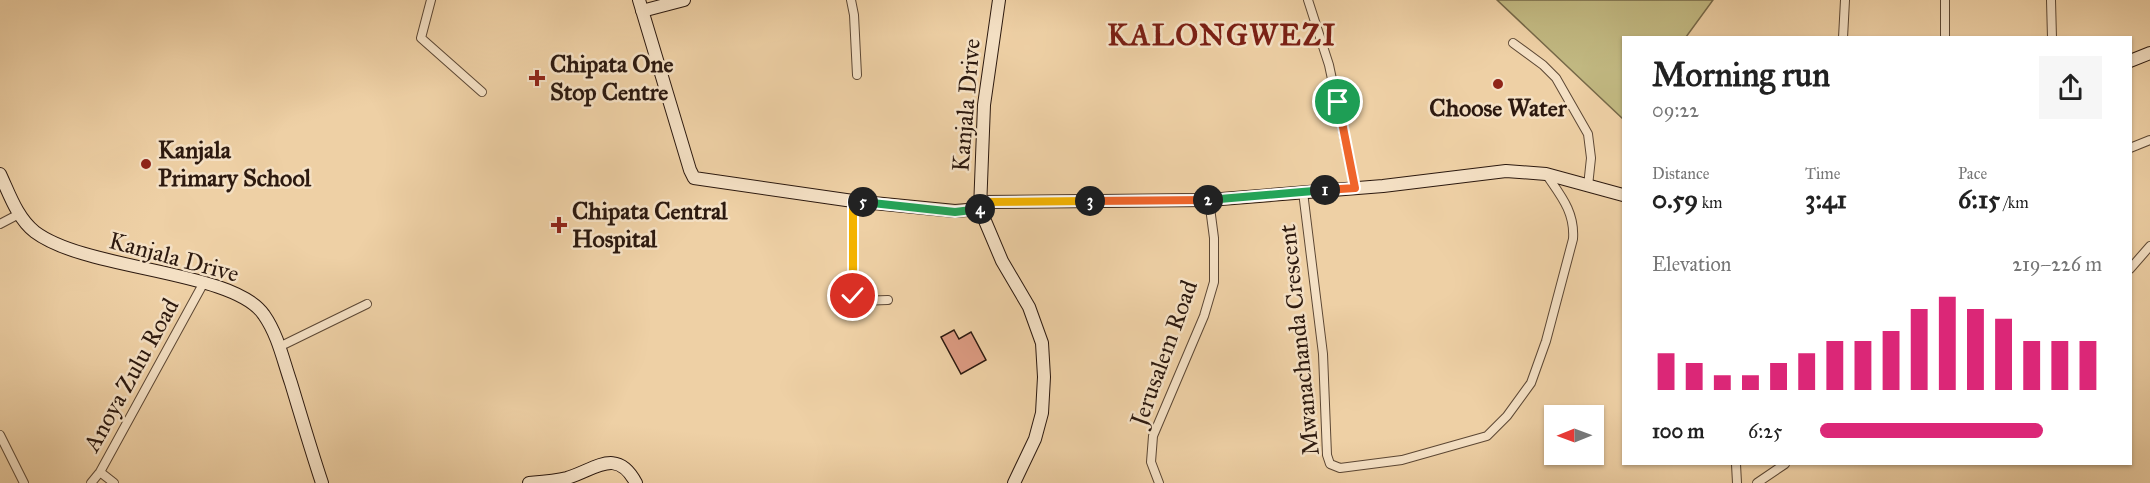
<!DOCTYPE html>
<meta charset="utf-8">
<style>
:root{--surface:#fff;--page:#f6f6f6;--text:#222;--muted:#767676;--accent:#db2777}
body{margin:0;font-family:"IM FELL Great Primer",serif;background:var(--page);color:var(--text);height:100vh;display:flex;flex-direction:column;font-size:22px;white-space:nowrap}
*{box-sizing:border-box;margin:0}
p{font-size:20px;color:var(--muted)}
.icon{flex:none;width:33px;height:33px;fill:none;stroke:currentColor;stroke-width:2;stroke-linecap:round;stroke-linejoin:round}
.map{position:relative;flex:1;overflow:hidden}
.panel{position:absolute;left:1622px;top:36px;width:510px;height:429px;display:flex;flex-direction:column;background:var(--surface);border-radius:0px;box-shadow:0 2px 4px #0004}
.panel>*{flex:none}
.needle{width:39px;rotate:269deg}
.fabs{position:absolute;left:1544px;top:405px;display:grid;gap:12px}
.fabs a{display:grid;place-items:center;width:60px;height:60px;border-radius:0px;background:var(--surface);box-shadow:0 2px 4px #0004;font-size:30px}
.pin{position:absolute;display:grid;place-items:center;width:51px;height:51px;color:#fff;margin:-26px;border:3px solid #fff;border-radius:50%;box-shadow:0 2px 6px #0007}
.km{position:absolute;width:30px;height:30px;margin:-15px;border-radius:50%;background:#222;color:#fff;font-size:16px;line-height:30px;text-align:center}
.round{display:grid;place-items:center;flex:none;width:63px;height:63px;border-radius:0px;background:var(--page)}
.overview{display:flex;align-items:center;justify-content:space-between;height:102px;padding:0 30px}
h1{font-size:33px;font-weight:700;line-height:45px}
.stats{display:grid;grid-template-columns:repeat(3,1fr);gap:9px;height:102px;padding:6px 30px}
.stats div{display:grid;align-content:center}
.stats b{font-size:26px;font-weight:700}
.stats small{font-size:16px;font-weight:400}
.stats p{font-size:16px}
.chart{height:168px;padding:12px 30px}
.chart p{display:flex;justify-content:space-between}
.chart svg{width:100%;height:108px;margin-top:6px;stroke:var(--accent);stroke-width:6}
ul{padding:0 30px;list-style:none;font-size:20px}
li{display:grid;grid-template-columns:96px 72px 1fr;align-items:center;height:45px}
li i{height:15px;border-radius:8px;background:var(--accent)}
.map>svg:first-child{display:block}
</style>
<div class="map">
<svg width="2150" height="483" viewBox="0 0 2150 483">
<rect width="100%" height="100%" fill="#eed0a5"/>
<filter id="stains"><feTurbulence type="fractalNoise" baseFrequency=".00333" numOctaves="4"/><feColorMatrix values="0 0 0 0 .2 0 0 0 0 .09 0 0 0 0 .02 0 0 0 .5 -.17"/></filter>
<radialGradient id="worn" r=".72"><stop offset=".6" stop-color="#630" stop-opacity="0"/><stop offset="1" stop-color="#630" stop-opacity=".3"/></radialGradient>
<path fill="#c1b881" stroke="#766848" stroke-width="1.5" d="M1497 0H1713L1686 37 1623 38V119Z"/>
<path fill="#db9a81" stroke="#2c190f" stroke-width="1.5" d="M954 330 959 339 971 332 986 360 961 374 941 337Z"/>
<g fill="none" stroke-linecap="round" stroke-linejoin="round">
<defs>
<path id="street" d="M431 0 421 38 482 92
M851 0 854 15 857 75
M1308 0 1329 65 1355 188
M1945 0V38
M2051 0 2052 38
M1843 38 1845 0
M1513 43 1543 65 1556 78 1588 134 1591 158 1588 186
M2130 148 2150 140
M1303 192 1323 354 1327 455 1330 464 1340 468 1402 460 1487 436 1507 416 1531 383 1546 341 1573 239C1575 212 1561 196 1546 174
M853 201V296L858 301 888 300
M0 224 19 214
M2130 269 2150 246
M279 347 367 304
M0 435 24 483
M1736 464 1737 483
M100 472 114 483
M91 483 100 472 203 284
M1159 483 1151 462 1153 436 1204 316 1214 282V238L1209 200
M1757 483 1785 464"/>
<path id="secondary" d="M639 0 690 170 694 178 853 201 955 211 980 209
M999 0 984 105 980 209 1002 261 1029 307 1042 343 1044 377 1042 413 1035 439 1014 483
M642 11 684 0
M2130 61 2150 53
M0 174C9 193 17 218 35 232 87 271 234 270 264 315 278 335 283 360 291 383 301 416 311 450 322 483
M980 202 1209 200 1383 186 1506 171 1546 174 1623 195
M529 483C541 482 555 481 567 478 596 469 617 447 636 483"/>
</defs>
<use href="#street" stroke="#5c4734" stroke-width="10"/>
<use href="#secondary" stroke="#2c190f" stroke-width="14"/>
<use href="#street" stroke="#f4e0c4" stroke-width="8"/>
<use href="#secondary" stroke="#f4e0c4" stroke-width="12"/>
</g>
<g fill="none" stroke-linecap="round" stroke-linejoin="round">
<defs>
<path id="split-1" d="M1325 190 1355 188 1338 102"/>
<path id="split-2" d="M1208 200 1325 190"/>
<path id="split-3" d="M1090 201 1208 200"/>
<path id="split-4" d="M980 209V202L1090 201"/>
<path id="split-5" d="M863 202 955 212 980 209"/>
<path id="split-6" d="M853 296V201L863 202"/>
</defs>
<use href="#split-1" stroke="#fff" stroke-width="12"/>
<use href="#split-2" stroke="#fff" stroke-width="12"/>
<use href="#split-3" stroke="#fff" stroke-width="12"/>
<use href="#split-4" stroke="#fff" stroke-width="12"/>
<use href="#split-5" stroke="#fff" stroke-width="12"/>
<use href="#split-6" stroke="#fff" stroke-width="12"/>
<use href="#split-1" stroke="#f0652b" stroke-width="8"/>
<use href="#split-2" stroke="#22a559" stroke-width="8"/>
<use href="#split-3" stroke="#f0652b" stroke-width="8"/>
<use href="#split-4" stroke="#f5b400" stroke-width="8"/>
<use href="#split-5" stroke="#22a559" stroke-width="8"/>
<use href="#split-6" stroke="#f5b400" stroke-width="8"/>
</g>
<g fill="#8f2418" stroke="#f4e0c4" stroke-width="2">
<path d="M534 69h6v6h6v6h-6v6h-6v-6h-6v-6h6z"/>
<circle cx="1498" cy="84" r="6"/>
<circle cx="146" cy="164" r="6"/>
<path d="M556 216h6v6h6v6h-6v6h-6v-6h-6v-6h6z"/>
</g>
<g text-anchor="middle" stroke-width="5" stroke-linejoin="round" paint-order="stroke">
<g font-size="24" font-weight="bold" fill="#2c190f" stroke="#f4e0c4" text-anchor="start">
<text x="550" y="72">Chipata One<tspan x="550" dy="28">Stop Centre</tspan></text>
<text x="1498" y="116" text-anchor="middle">Choose Water</text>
<text x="158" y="158">Kanjala<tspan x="158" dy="28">Primary School</tspan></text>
<text x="572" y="219">Chipata Central<tspan x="572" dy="28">Hospital</tspan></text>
</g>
<g font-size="24" fill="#2c190f" stroke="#f4e0c4">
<text transform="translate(966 105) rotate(-85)" y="8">Kanjala Drive</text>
<text transform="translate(174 257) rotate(15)" y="8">Kanjala Drive</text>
<text transform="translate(1299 340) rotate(-96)" y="8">Mwanachanda Crescent</text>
<text transform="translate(1164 353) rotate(-70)" y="8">Jerusalem Road</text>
<text transform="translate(131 375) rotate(-61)" y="8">Anoya Zulu Road</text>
</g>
<g font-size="30" font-weight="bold" letter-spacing="1.5" fill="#7a1f14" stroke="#f4e0c4">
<text x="1222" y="45">KALONGWEZI</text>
</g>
</g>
<rect width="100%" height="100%" filter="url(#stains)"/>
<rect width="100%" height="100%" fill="url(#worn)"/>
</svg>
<div class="fabs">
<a><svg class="needle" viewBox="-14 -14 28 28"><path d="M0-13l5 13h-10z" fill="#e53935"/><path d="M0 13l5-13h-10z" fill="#767676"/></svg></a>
</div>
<div class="pin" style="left:1338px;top:102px;background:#1e9e55"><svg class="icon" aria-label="arrive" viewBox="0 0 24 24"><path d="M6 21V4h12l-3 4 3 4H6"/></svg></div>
<div class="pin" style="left:853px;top:296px;background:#d93025"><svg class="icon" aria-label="check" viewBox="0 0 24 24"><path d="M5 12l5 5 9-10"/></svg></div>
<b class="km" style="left:1325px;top:190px">1</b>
<b class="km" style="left:1208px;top:200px">2</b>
<b class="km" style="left:1090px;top:201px">3</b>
<b class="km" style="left:980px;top:209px">4</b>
<b class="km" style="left:863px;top:202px">5</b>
<section class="panel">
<div class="overview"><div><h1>Morning run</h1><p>09:22</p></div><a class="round"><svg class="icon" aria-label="share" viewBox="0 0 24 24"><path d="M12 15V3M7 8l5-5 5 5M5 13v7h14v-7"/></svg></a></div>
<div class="stats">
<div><p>Distance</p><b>0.59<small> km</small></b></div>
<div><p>Time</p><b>3:41</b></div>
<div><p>Pace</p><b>6:15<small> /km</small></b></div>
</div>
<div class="chart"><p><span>Elevation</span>219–226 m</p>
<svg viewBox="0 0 160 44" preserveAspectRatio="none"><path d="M5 44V29M15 44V33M25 44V38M35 44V38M45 44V33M55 44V29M65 44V24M75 44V24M85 44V20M95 44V11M105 44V6M115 44V11M125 44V15M135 44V24M145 44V24M155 44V24"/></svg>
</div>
<ul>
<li><b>100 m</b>6:25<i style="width:79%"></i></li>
</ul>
</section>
</div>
